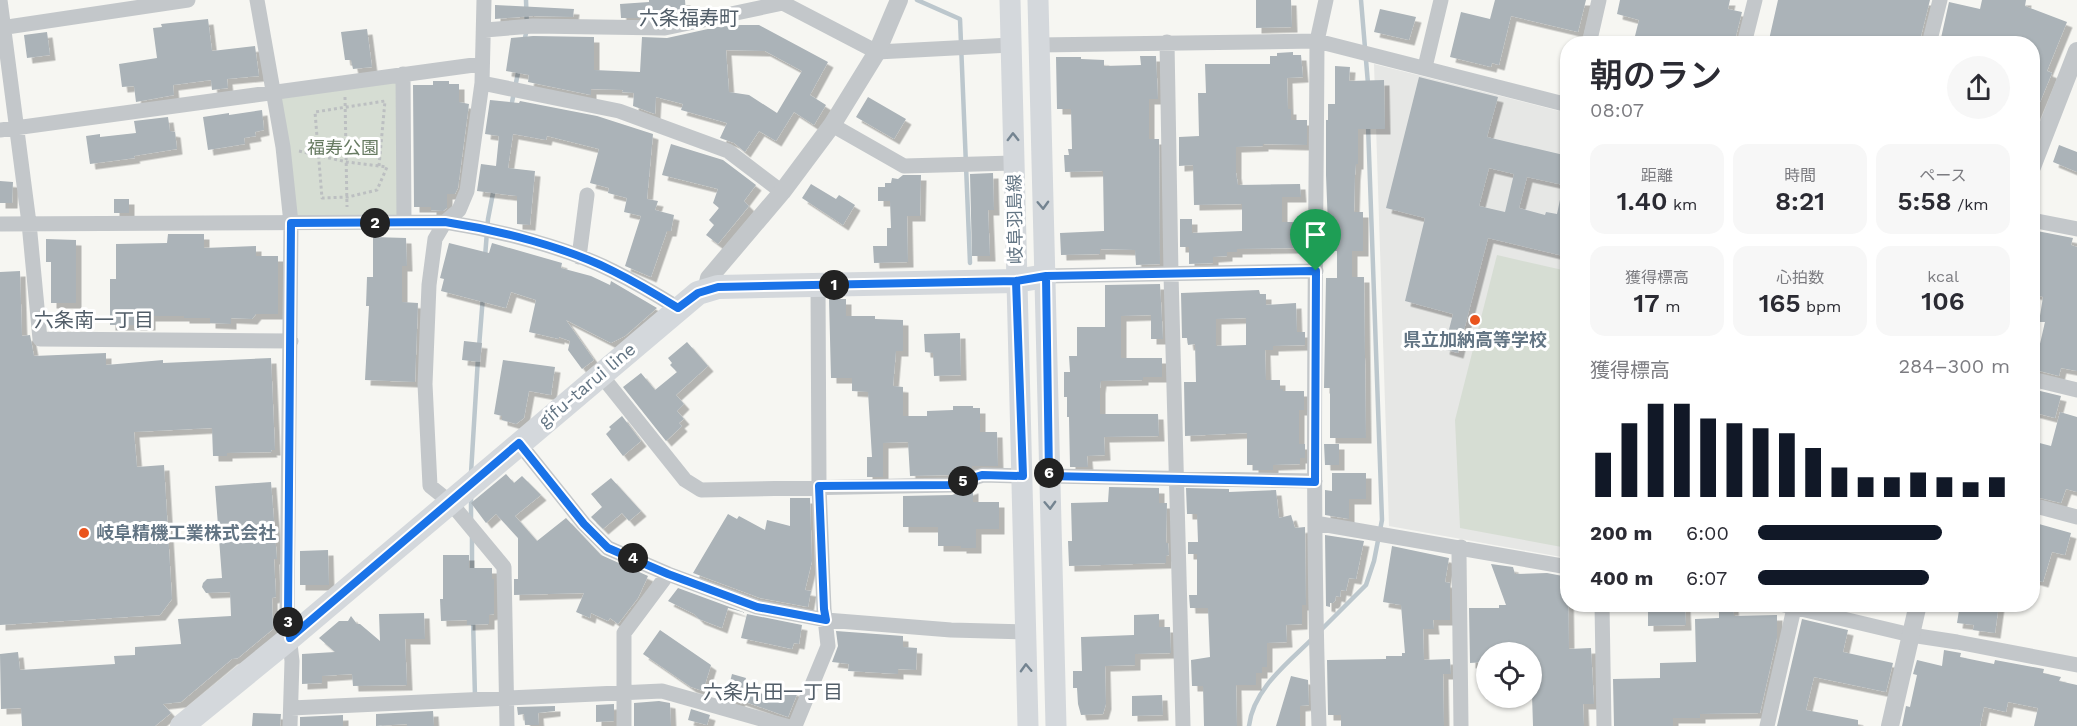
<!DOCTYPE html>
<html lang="ja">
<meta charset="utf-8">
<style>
:root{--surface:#fff;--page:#f7f7f7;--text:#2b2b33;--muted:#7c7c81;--accent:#111827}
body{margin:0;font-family:"Work Sans","Noto Sans JP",sans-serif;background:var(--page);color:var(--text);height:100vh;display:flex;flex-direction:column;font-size:22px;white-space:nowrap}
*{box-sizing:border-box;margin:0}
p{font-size:20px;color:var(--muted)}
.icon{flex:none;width:33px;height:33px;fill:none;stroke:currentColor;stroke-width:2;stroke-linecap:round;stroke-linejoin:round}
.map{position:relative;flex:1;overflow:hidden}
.drawer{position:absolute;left:1560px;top:36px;width:480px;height:576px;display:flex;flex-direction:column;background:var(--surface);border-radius:24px;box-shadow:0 2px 4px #0004}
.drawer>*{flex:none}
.buttons{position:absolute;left:1476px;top:642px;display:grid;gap:12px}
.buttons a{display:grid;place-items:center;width:66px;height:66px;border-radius:50%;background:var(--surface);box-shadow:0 2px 4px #0004;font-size:30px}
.pin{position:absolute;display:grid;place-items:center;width:51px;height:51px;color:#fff;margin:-62px -26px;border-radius:50% 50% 50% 0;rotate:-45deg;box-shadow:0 0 6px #0007}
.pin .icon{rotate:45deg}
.km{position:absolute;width:30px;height:30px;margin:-15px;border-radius:50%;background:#222;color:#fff;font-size:16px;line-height:30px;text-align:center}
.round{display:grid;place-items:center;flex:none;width:63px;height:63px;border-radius:32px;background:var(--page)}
.headline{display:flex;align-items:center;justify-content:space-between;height:102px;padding:0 30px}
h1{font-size:33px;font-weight:600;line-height:45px}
.metrics{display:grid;grid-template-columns:repeat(3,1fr);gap:9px;height:102px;padding:6px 30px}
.metrics div{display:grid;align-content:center;border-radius:15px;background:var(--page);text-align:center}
.metrics b{font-size:26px;font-weight:600}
.metrics small{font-size:16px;font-weight:400}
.metrics p{font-size:16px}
.chart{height:168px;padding:12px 30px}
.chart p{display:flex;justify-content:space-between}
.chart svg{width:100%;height:108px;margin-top:6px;stroke:var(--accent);stroke-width:6}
ul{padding:0 30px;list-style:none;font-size:20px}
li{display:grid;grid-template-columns:96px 72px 1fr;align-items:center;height:45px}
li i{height:15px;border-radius:8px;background:var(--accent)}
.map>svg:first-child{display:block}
</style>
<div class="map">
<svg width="2077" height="726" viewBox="0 0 2077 726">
<defs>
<filter id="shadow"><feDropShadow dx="5.5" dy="5.5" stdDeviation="0" flood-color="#0004"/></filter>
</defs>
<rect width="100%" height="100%" fill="#f6f6f2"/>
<path fill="#e6e7e5" d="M1374 64 1567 113V558L1389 526Z"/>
<path fill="#d6ddd3" d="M400 78 401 219 293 220 278 97Z
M1497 255 1567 271V548L1460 528 1455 420Z"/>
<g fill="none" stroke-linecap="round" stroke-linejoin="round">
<path stroke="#bcc7cd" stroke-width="4.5" d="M917 0 960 19 970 263
M1361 0 1368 84
M524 42 527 29 526 0
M511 107 519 68
M485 257 488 219 494 188
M479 347 483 296
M471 473 478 358
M471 496V521
M472 535V572
M473 619 475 697
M1321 630 1366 585 1374 561 1382 520 1368 125
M1249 726C1253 689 1288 663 1313 638"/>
</g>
<path fill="#abb3b8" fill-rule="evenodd" filter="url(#shadow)" d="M649 0H685L686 14 664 18H621L620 4 649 2Z
M1256 0H1291L1292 27 1256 28Z
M1495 0H1586L1578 32 1511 16 1499 65 1492 63 1491 67 1450 57 1461 12 1490 19Z
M1620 0H1730L1728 9 1742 12 1734 44H1633L1639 20 1617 14Z
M1778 0H1930L1919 44H1896L1874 37 1873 44H1864L1839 37 1838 41 1830 39V44H1768Z
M1982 0H2026L2025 6 2067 22 2047 71 2052 73 2033 119 2032 44 1998 37 1997 44H1963L1941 38 1949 2 1980 9Z
M495 5 574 9 573 17 533 16 495 19Z
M1380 9 1416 17 1409 40 1374 32Z
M208 19 212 51 255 46 259 76 227 79 228 88 212 90 211 80 173 85 174 95 136 102 134 86 122 87 119 64 157 58 153 28 162 27 161 24Z
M741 25H759L828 62 810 95 826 105 814 125 794 112 776 141 759 131 745 152 734 143 720 138 727 123 681 110 683 104 656 97 655 114 633 106 634 93 622 92 623 90 591 89V95L528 82 529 75 506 71 511 38 533 36 594 37V70L640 72 642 37 667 38 717 27ZM726 50 765 51 802 71 777 113 749 95 729 92Z
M367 29 372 67 353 69 351 60H345L341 32Z
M47 32 50 55 27 58 24 35Z
M1293 52V55H1301L1303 77 1287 78 1288 109H1291V120H1307V145L1263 144V146L1236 147V173L1238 185 1300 184 1301 197H1282V222H1297L1298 248 1237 249V252H1227V256L1213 257V263L1189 264V247H1180V219H1192V233L1242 231V204L1194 205 1193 165 1179 166V137L1199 136 1198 93H1206L1205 64H1270V56H1277V53Z
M1140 56H1156L1158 99H1149V139H1159L1160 264 1136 265 1135 250 1100 249V254L1061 255 1060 233 1104 231 1103 171 1065 172 1064 155H1069L1068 149H1072L1071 109H1057L1056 57H1081V59L1104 60V66L1141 65Z
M1335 66 1350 67 1349 81 1384 80 1385 129H1358V164H1356L1355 175 1354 212H1363V251H1352V277H1364L1366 438H1330V388H1324L1326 278H1337V251H1335V240H1333V227L1328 226 1326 175V120H1328V104H1335Z
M1419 77 1498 97 1487 137 1568 156V186L1527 177 1519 208 1545 215 1546 212 1557 214 1562 190H1568V257L1488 238 1458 353 1444 349 1453 314 1405 301 1425 218 1386 208ZM1489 168 1514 174 1505 212 1479 206Z
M433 81H449V84H459V102L469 104 458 188 455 194H447V208L443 211 431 210V207H414L413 85H433Z
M868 97 906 119 894 139 856 117Z
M490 100 519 103 520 101 597 116 653 134 647 199 658 201 655 210 674 215 671 231H667L651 277 625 266 641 216 624 212 627 198 608 193 609 188 590 183 599 149 547 136 546 140 513 134 508 168 535 171 530 225 517 224V196L477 191 481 164 496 166 499 136 485 134Z
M262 110 264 130 255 132 256 136 244 138 245 144 208 150 203 117 229 113V115Z
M168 117 170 131 175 132 177 149 134 156 135 158 90 164 86 136 100 134V137L136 133 134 121Z
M671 144 723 160 756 185 744 201 749 206 718 244 706 235 714 225 709 220 719 208 713 203 718 189 662 175Z
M2059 145 2077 152V172L2053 162Z
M993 173 994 210H988L990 256H972L970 174Z
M903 175H921L920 216H907L908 262 874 263 873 246H887V228H891L890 201H878V187H885V183H891L892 178 898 179Z
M0 181 13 182 12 203H0Z
M811 184 836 199 839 195 855 205 843 225 802 198Z
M114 199H129V213H114Z
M2032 230 2073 238 2071 245 2077 247V371L2061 368 2059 376 2032 369V347L2039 348 2045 322H2039L2043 297 2032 293Z
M168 234H204V248L256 246V256H278V314H256L252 319 231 318V324L210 323V318H184V316H150V325H110V279H116V244L167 243Z
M373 237 406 238 407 266H402V302L418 303 415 382 365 380 369 306H366L367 277H373Z
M46 239 76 240V303H51V262H46Z
M449 243 489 253 492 243 562 263 561 268 591 276 610 285 611 281 657 308 625 336 611 343 566 320 594 360 582 369 568 350 570 341 559 337V339L529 332 536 300 511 292 506 308 441 291 444 279 440 278Z
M20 271 22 336 30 335 34 356 106 353V365L163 360V363L271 358 275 450H271L272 452 227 453V456H213L212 428 134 432 137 467 164 465 172 599 160 615 0 625V272Z
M1160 284 1163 339H1151V315L1121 316V358H1162V377H1143V380L1101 381 1100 388V414H1158L1159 436 1104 437 1105 455 1087 456 1088 467H1070L1069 417H1067V397H1064V372H1070L1069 356H1077V327H1105V285Z
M1259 290 1260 294H1266V305L1296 303 1297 332H1305V345L1273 346V350H1265L1266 380H1280V389H1283V391H1304V410H1299V444H1305V458H1300V464L1273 465V470H1253V465H1247V433L1185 436 1184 382H1196L1195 344 1188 345 1187 338H1182L1181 293ZM1246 318V345L1216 346V319Z
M829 299H846V316H875V319L903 320V351H896L893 386 903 387V416H927V411L953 410V406H973V408H980V432H997L998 466H972V468L949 475 910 476 908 442 883 443V477H867V457H872L868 392 852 391V378H831Z
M960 333 961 375 934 376 933 353 925 352 924 334Z
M464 341 482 343 480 362 462 360Z
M687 342 708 366 676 395 684 404 677 411 684 419 679 423 682 426 680 428 666 441 623 387 641 373 655 390 677 372 670 365 672 363 668 358Z
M503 360 555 367 551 395 529 391 524 418 516 424 502 420V416L494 414Z
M2032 389 2061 396 2055 418 2032 412Z
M2060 412 2077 417V492L2066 489 2061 503 2032 496V441L2051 446Z
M622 416 641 441 623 456 606 434 611 429 609 427Z
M1324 444H1339V465H1325Z
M1332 473H1366V499H1349V519L1325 515V490L1332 491Z
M506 474 514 483 522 476 541 495 515 516 537 541 566 518 601 555 648 576 638 598 618 624 610 618 608 621 591 613 590 618 576 612 584 593 514 595V579H518V538L496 514 486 523 471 503Z
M611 478 641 511 629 521 622 513 603 529 591 517 602 507 591 494Z
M271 482 277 559H274L276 597 272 598 273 629 238 658 232 659 181 702 163 704 171 713 155 726H22L21 708 1 709 0 654 18 652 20 670 115 664 114 656 135 655V647L181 644 178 619 231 616 230 592 206 593 202 587 203 583 207 579 222 578 215 486Z
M1109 487 1159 488V503H1167L1166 543H1168L1169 555 1166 556V563L1069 566 1068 541H1072L1071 503 1108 502Z
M973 488V502H999V529H976V548H961V546H938V527H903V496L952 495Z
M1186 488 1229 489V492L1276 490 1279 518 1291 515 1295 528 1305 527 1306 605H1302V624L1286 625 1287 642 1267 643V667H1262V673H1256V685H1236L1237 726H1204L1203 686H1192L1191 660 1210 657 1208 608H1190L1189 595H1197V554H1188V542H1198L1197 514H1187Z
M790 498H810L812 561 805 590 811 591 808 607 760 598 693 573 728 514 737 519 739 516 765 530 767 520 790 526Z
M2032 522 2071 533 2065 555 2052 552 2043 582 2032 579Z
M1325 535 1364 541 1356 579 1349 578 1346 591 1341 590 1340 597 1336 596 1335 601 1333 603H1330V607L1326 606Z
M1392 546 1449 558 1445 582 1450 583V620H1433L1434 629H1423L1424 660 1450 659 1451 674H1443L1444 726H1341V715H1328L1327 660 1386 659V656H1402V653H1405L1401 605 1383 602Z
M328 550 329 585H300V551Z
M443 555H469V568H492V579H494V614L489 615V624L467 625V620L441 621 440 599H443Z
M1491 564 1513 567 1515 574 1547 573 1568 577 1569 649 1591 648 1594 704H1583L1584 726H1533L1532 695H1534L1532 652H1486V662L1470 663 1469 608H1499V605H1506Z
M678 588 746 613 728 608 722 628 699 619 694 614 668 601Z
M1648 604H1685L1686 625 1648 626Z
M1719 604H1733L1734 616 1777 615V638L1760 713 1700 714V718H1673V726H1614L1613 679 1660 678V663L1696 662 1695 619 1719 618Z
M1960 604H1999L1995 633 1973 630 1974 625 1957 623Z
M424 613 425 639H405L407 685 353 686 352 674 322 676V683L302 684V654L335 652 319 638 339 621H348L351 616 357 624H360L380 641 379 614Z
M747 614 802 625 799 644 794 643 792 649 741 638Z
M1159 614V627H1170L1171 653 1135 654V665L1105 666 1106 704 1103 714 1081 715 1078 704 1077 688H1073V671H1082L1081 637 1134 635V615Z
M1802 619 1848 630 1843 652 1893 663 1886 692 1814 677 1806 710 1858 720V726H1777Z
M660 630 711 665 703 691 691 687 643 654Z
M836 631 903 636V647L917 648 916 670 898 669V674L848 671 849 664 832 662 838 646Z
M1944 650 1961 653 1960 657 1994 664 1995 660 2044 669 2043 673 2061 677 2059 681 2077 685V726H2034L2038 708 2008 702 2006 712 1984 707 1980 726H1902L1906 706 1910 707 1917 675 1913 674 1917 660 1942 666Z
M732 674 746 678 743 688 767 695 770 684 798 692 788 717 740 700 739 702 726 698Z
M1291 676 1308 680 1309 705 1300 706V726H1276Z
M1162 695 1163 715 1132 716V696Z
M659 701 670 703 671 726H634V703Z
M614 704V721L596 722V705Z
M555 706V711L538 713 539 725H525L524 714 518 715 517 707Z
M691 709 710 715 707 725 688 720Z
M433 711 434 726H407V724L376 726V714Z
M253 713 281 714 280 726H252Z
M343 715V726H300V717Z"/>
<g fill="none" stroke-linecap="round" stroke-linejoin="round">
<path stroke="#bcbfc1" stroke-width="3" stroke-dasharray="3 3" stroke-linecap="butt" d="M345 97 347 207
M299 151 347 162 387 167
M379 166 385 101 315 112 322 198 348 197 377 190 387 167"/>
<path stroke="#c3c7ca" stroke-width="15" d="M0 0 29 223 40 339 291 341
M257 0 283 147 291 223 287 618 292 661 290 726
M484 0 482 83 467 191 459 210 445 222 435 239 429 285 425 384 430 486 450 502 504 567 507 726
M0 28 188 0
M485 30 533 26 665 28 783 3 877 52 1011 45
M1167 42 1171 274 1183 726
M1589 44 1599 0
M1744 44 1755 0
M1929 44 1940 0
M1038 45 1317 41 1568 105
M1425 67 1441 0
M403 74 404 222
M482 83 619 111 728 151 782 192
M832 125 904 166 1014 163
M0 130 481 64
M2032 220 2077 229
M0 224 445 222C497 230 566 247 613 271 635 282 657 295 678 308
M579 257 587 195
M1046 276 1316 271
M601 375 685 480 701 490 951 485 983 475 1023 476
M2032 379 2077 390
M519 443 584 524 608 548 668 574 757 607 826 620 951 630 1025 632
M1049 476 1315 481
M2032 505 2077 517
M1315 523 1568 567
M1602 604 1604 726
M1780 604 1911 635 1957 642 2077 665
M291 708 662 691 786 726
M624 726V633L668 574
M795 726 828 646 824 609 819 486 818 285
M1319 726C1311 498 1316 269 1317 41L1326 0
M1461 726 1459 554 1461 547
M1767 726 1795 604"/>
<path stroke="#c3c7ca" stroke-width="18" d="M2032 167 2077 51
M706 291 709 278 782 192 832 125 877 52 899 0
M1890 726 1918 604"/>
<path stroke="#d4d8dc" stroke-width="21" d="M1010 0 1028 726
M1038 0 1056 726"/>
<path stroke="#d4d8dc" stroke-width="24" d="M182 726 290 638 698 293 718 287 1016 281 1046 276"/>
</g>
<defs><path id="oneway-chevron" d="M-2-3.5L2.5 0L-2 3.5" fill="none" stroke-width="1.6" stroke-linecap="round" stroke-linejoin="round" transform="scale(1.5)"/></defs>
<g stroke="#748491">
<use href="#oneway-chevron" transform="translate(1013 137) rotate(-91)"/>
<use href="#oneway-chevron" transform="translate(1043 205) rotate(88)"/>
<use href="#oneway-chevron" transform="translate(1050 505) rotate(88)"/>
<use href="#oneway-chevron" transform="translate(1026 668) rotate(-92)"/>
</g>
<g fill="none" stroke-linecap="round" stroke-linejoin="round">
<defs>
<path id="route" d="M1316 271 1046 276 1016 281 718 287 698 293 678 308C657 295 635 282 613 271 566 247 498 230 445 222L291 223 288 618 290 638 519 443 584 524 608 548 668 574 757 607 826 620 824 609 819 486 951 485 982 475 1023 476 1016 281 1046 276 1049 476 1315 482 1316 271"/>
</defs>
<use href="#route" stroke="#fff" stroke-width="12"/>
<use href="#route" stroke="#1a73e8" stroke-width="8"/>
</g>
<g fill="#ea541d" stroke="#fff" stroke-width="2">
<circle cx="1475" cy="320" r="6"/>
<circle cx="84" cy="533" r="6"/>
</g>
<g text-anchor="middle" stroke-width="6" stroke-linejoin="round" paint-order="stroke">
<g font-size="18" fill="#677b62" stroke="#fff">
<text x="343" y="154">福寿公園</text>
</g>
<g font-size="18" fill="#637584" stroke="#fff">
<text transform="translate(1015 219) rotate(-91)" y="6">岐阜羽島線</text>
<text transform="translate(587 385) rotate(-40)" y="6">gifu-tarui line</text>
</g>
<g font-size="18" font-weight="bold" fill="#637584" stroke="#fff">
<text x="1475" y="346">県立加納高等学校</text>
<text x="96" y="539" text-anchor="start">岐阜精機工業株式会社</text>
</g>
<g font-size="20" fill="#525e69" stroke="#fff">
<text x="689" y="25">六条福寿町</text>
<text x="94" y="327">六条南一丁目</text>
<text x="773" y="699">六条片田一丁目</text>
</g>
</g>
</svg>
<div class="buttons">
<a><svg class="icon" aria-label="locate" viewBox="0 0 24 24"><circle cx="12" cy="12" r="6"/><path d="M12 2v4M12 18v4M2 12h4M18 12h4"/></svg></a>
</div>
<div class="pin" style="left:1316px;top:271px;background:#1e9e55"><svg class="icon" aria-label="arrive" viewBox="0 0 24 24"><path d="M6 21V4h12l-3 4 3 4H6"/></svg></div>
<b class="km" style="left:834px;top:285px">1</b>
<b class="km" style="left:375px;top:223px">2</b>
<b class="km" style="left:288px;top:622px">3</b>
<b class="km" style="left:633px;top:558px">4</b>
<b class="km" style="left:963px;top:481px">5</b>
<b class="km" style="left:1049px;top:473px">6</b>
<section class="drawer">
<div class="headline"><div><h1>朝のラン</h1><p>08:07</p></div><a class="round"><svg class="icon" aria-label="share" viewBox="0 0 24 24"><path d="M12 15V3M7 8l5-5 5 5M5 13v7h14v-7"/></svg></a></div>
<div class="metrics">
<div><p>距離</p><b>1.40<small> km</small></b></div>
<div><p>時間</p><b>8:21</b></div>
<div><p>ペース</p><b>5:58<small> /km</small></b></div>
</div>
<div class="metrics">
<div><p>獲得標高</p><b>17<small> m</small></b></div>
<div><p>心拍数</p><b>165<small> bpm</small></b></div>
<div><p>kcal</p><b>106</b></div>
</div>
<div class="chart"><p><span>獲得標高</span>284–300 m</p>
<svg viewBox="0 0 160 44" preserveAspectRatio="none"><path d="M5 44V26M15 44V14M25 44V6M35 44V6M45 44V12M55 44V14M65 44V16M75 44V18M85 44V24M95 44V32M105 44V36M115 44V36M125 44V34M135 44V36M145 44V38M155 44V36"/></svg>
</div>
<ul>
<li><b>200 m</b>6:00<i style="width:73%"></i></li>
<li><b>400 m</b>6:07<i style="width:68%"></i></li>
</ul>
</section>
</div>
